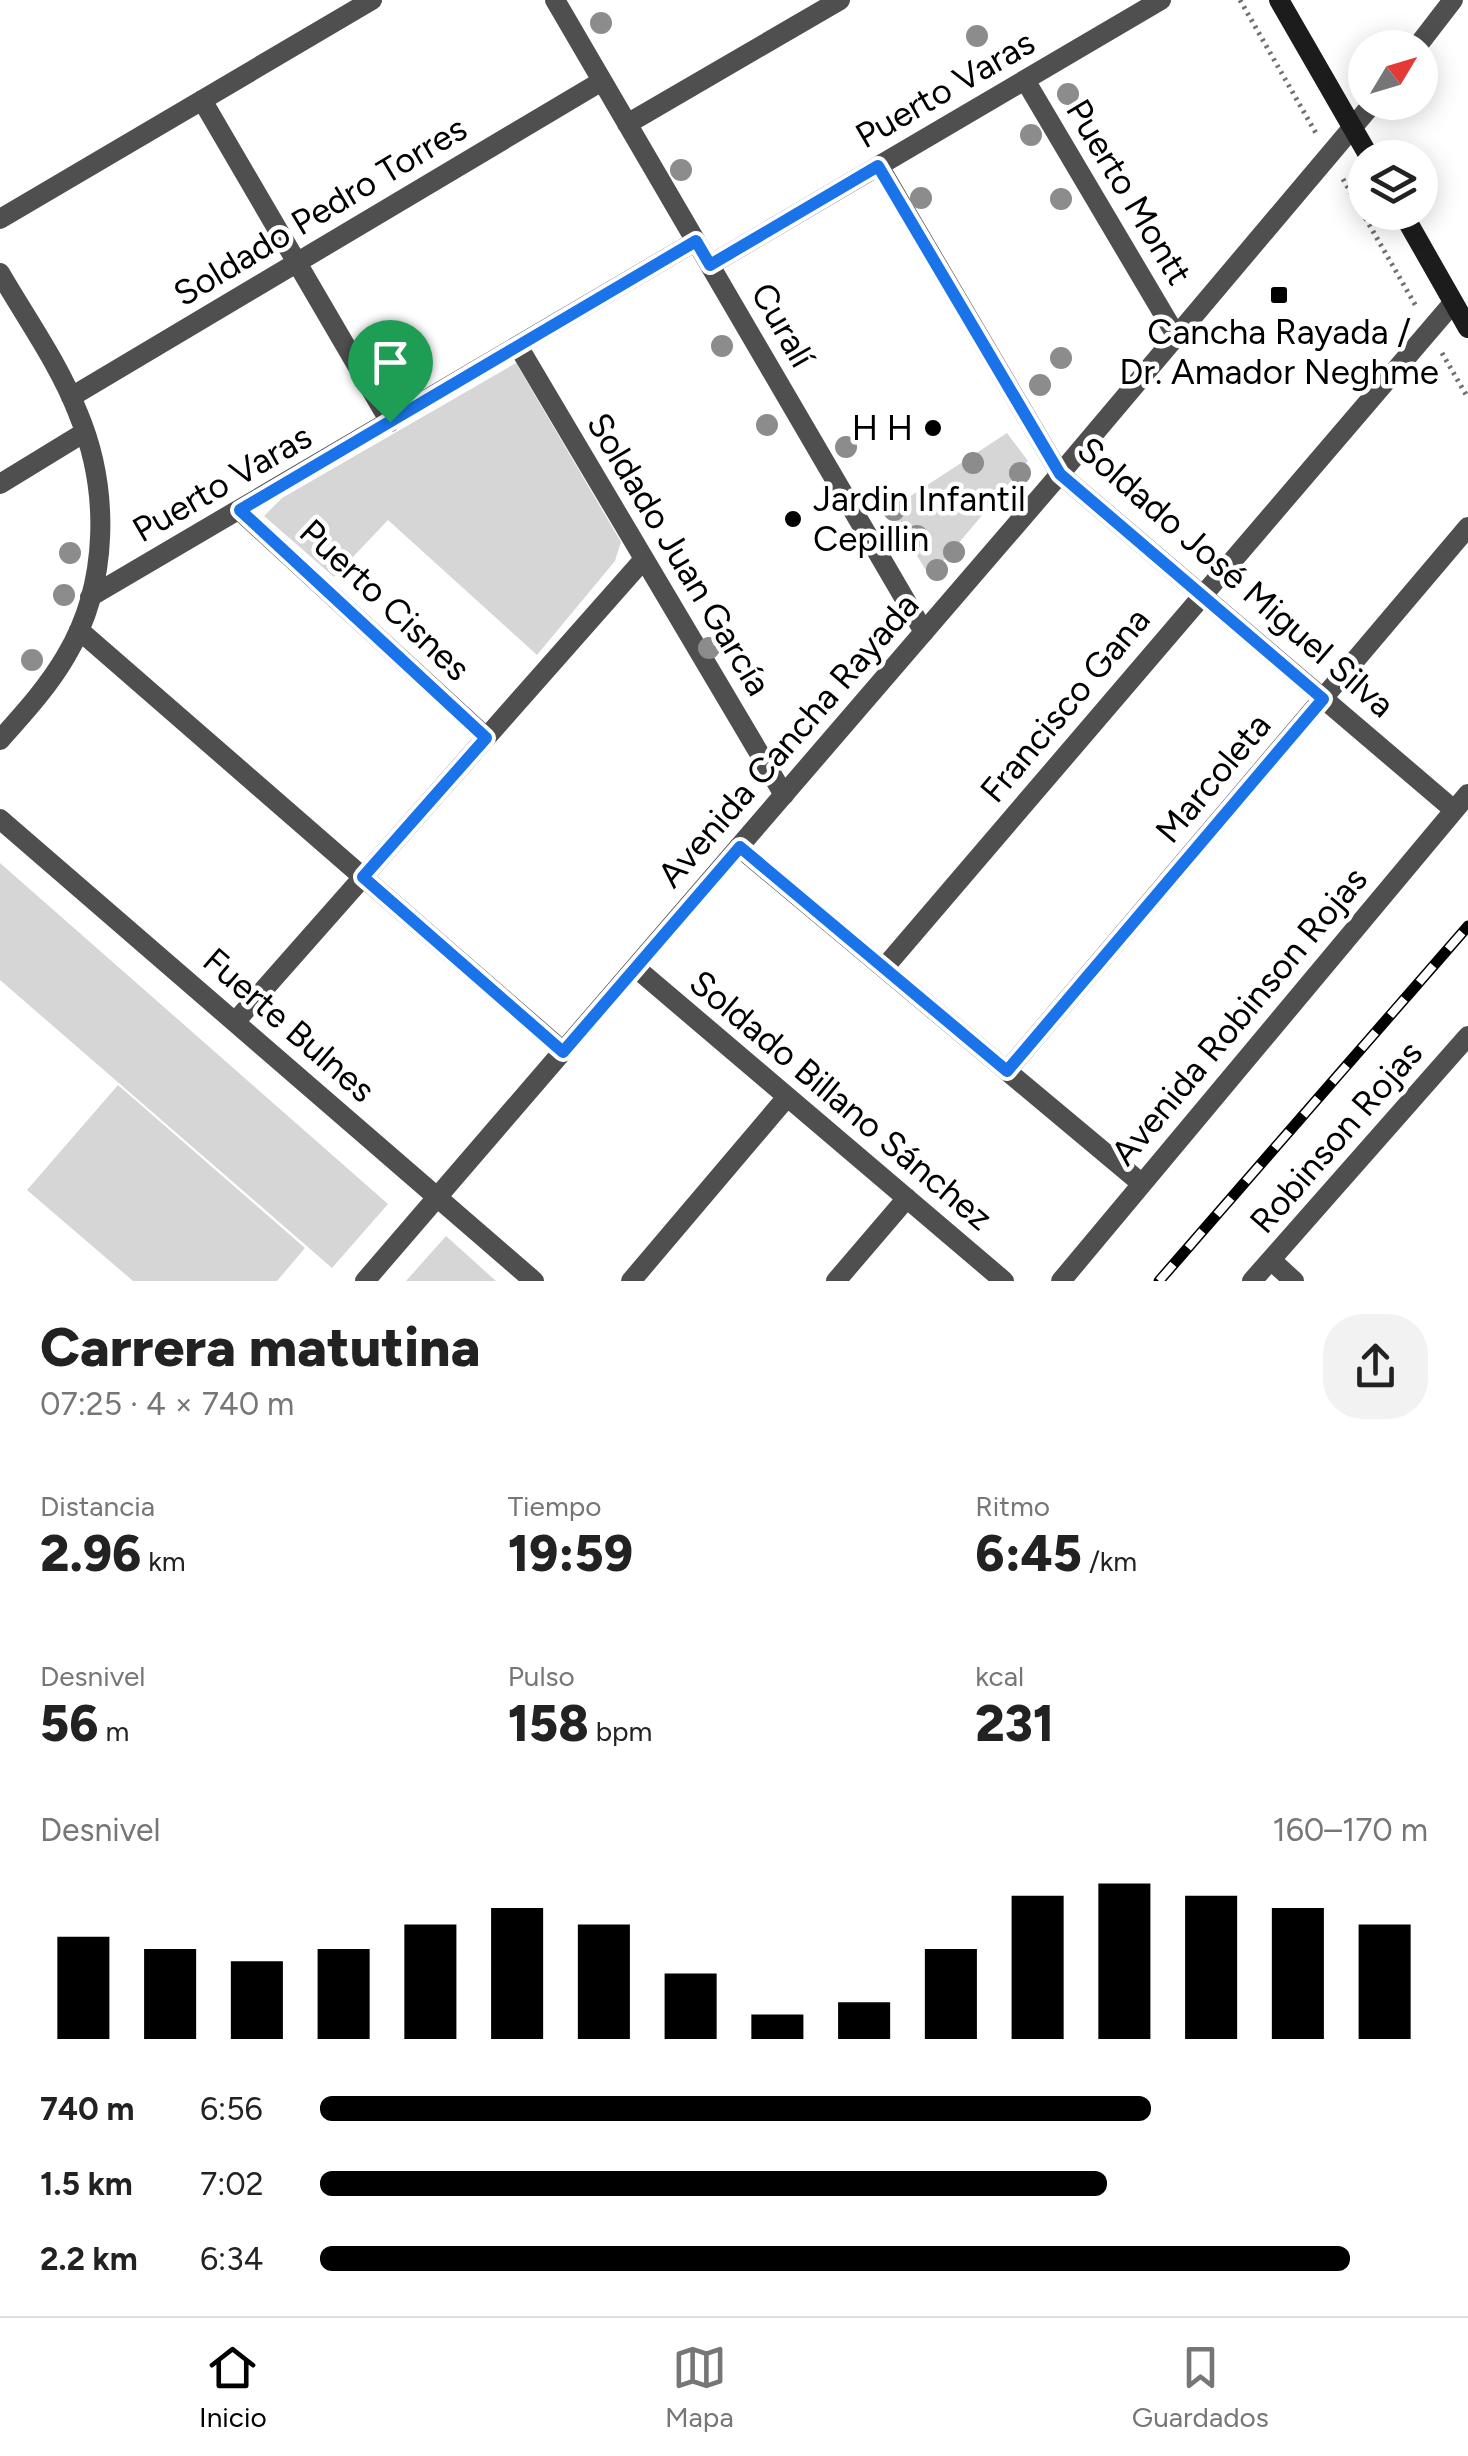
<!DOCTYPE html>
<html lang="es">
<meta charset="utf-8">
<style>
:root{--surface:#fff;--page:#f2f2f2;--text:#222;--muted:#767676;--line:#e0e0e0;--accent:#000}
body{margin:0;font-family:Figtree,sans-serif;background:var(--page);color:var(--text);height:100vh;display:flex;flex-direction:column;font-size:38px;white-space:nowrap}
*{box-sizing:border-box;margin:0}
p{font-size:32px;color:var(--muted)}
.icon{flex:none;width:55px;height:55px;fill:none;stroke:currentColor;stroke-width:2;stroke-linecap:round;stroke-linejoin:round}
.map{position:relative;height:1281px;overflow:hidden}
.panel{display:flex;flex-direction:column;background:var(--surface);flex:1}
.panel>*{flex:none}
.needle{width:65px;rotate:52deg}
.controls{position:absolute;left:1348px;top:30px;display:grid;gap:20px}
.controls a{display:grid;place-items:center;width:90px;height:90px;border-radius:50%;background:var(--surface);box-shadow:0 5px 25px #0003;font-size:50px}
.pin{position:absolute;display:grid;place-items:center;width:85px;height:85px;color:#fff;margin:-102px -42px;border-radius:50% 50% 50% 0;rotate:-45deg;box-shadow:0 0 10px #0007}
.pin .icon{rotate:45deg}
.round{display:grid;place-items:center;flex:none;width:105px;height:105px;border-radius:40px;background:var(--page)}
.headline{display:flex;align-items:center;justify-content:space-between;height:170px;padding:0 40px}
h1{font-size:55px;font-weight:800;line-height:75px}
.figures{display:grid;grid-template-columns:repeat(3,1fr);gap:15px;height:170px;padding:10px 40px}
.figures div{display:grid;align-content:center}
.figures b{font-size:50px;font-weight:800}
.figures small{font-size:28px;font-weight:400}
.figures p{font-size:28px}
.chart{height:280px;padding:20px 40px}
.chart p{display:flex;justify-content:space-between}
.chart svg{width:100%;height:180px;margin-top:10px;stroke:var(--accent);stroke-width:6}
ul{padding:0 40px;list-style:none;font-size:32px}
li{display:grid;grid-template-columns:160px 120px 1fr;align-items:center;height:75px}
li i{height:25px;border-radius:12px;background:var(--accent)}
.tab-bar{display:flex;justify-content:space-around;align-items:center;height:140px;border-top:2px solid var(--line);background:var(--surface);font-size:28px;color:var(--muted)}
.tab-bar a{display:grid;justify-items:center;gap:5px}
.tab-bar .selected{color:var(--accent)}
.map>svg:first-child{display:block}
</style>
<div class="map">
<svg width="1468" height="1281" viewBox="0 0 1468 1281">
<rect width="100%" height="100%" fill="#fff"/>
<path fill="#d6d6d6" d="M516 363 621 542 615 561 537 655 388 520 334 577 264 516 282 498Z
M1007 433 1028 461 930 577 889 510Z
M0 863 388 1204 332 1268 0 980Z
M118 1085 305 1248 277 1281H133L27 1190Z
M446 1236 496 1281H406Z"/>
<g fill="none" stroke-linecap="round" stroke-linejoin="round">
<path stroke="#717171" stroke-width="5" stroke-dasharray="2.5 5" stroke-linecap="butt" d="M1240 0 1317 135
M1343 179 1417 308
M1442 353 1468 398"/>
<path stroke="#4f4f4f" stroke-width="20" d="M555 0 924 632
M1025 80 1177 337
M202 100 390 422
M627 124 840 0
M879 166 1060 474 1454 810
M0 219 372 0
M710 265 1161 0
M0 273C26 318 59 364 78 413 110 489 109 584 66 656 48 687 24 713 0 740
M518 346 784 795
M71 397 602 81
M0 484 85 432
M239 510 486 737
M90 597 696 241
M79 630 563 1051
M0 819 534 1281
M739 847 1141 1183
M636 968 1004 1281
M884 968 1453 303
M235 1022 644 559
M1007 1071 1468 527
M1271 1260 1294 1281
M631 1281 787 1097
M836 1281 907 1198
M1061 1281 1468 794"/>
<path stroke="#4f4f4f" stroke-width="20" d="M1416 48 1453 0
M365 1281 1060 474 1374 102
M1252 1281 1468 1036"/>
<path stroke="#1c1c1c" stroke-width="20" d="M1279 0 1370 158
M1402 212 1468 328"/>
<defs>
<path id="rail" d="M1159 1281 1468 926"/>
</defs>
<use href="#rail" stroke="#000" stroke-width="11"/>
<use href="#rail" stroke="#fff" stroke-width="8" stroke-dasharray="22" stroke-linecap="butt"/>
</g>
<g fill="#8c8c8c">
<circle cx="601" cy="23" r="11"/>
<circle cx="977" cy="36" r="11"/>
<circle cx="1068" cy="94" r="11"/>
<circle cx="1031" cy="135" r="11"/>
<circle cx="681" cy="170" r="11"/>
<circle cx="921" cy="198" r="11"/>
<circle cx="1061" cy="199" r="11"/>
<circle cx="722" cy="346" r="11"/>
<circle cx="1061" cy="358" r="11"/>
<circle cx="1040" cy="385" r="11"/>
<circle cx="767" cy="425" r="11"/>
<circle cx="846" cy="447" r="11"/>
<circle cx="973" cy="463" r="11"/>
<circle cx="1020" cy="473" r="11"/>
<circle cx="1001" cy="500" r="11"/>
<circle cx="894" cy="510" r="11"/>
<circle cx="917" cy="536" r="11"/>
<circle cx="954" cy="552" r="11"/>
<circle cx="70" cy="553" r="11"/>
<circle cx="937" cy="570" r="11"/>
<circle cx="64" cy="595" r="11"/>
<circle cx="709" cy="648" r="11"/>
<circle cx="32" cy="660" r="11"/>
</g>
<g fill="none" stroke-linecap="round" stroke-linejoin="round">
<defs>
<path id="route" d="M878 166 1060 474 1323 699 1007 1071 740 847 563 1052 363 877 486 738 240 510 696 241 710 265Z"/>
</defs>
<use href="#route" stroke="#fff" stroke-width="20"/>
<use href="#route" stroke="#1a73e8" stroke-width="12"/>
</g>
<g fill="#000" stroke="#fff" stroke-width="4">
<rect x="1269" y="285" width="20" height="20" rx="5"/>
<circle cx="933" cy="428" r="10"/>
<circle cx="793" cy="519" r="10"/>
</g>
<g text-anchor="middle" stroke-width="9" stroke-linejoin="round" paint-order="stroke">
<g font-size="35" fill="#000" stroke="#fff">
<text transform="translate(945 89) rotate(-30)" y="12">Puerto Varas</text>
<text transform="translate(1129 192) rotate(59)" y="12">Puerto Montt</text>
<text transform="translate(320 211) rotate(-31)" y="12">Soldado Pedro Torres</text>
<text transform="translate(783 325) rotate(60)" y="12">Curalí</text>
<text transform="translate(222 483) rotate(-30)" y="12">Puerto Varas</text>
<text transform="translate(679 554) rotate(59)" y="12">Soldado Juan García</text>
<text transform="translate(1236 577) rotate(41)" y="12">Soldado José Miguel Silva</text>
<text transform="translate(385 600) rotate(43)" y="12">Puerto Cisnes</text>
<text transform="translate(1065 705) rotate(-50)" y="12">Francisco Gana</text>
<text transform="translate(788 740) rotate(-49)" y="12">Avenida Cancha Rayada</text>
<text transform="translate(1213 778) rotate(-50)" y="12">Marcoleta</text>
<text transform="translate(1239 1016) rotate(-50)" y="12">Avenida Robinson Rojas</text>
<text transform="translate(289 1025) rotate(41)" y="12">Fuerte Bulnes</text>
<text transform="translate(841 1100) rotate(40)" y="12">Soldado Billano Sánchez</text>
<text transform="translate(1336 1137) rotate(-49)" y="12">Robinson Rojas</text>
</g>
<g font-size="35" fill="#000" stroke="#fff">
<text x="1279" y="344">Cancha Rayada /<tspan x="1279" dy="40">Dr. Amador Neghme</tspan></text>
<text x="913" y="440" text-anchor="end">H H</text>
<text x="813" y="511" text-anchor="start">Jardin Infantil<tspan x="813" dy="40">Cepillin</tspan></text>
</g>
</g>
</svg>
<div class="controls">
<a><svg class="needle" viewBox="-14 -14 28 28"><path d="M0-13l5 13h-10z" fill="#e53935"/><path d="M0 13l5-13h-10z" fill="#767676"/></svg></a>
<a><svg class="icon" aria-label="layers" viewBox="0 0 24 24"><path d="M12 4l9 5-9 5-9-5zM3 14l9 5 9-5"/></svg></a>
</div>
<div class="pin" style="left:390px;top:422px;background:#1e9e55"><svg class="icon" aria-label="arrive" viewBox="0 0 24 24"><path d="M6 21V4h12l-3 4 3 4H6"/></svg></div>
</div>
<section class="panel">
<div class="headline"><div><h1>Carrera matutina</h1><p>07:25 · 4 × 740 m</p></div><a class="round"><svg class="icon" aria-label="share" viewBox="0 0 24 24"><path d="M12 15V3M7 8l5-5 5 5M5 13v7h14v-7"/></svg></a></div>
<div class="figures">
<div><p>Distancia</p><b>2.96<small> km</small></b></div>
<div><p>Tiempo</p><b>19:59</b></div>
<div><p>Ritmo</p><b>6:45<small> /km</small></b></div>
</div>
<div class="figures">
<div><p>Desnivel</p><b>56<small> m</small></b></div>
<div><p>Pulso</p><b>158<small> bpm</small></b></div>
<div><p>kcal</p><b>231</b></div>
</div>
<div class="chart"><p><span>Desnivel</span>160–170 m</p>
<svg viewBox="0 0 160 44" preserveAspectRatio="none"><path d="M5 44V19M15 44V22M25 44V25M35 44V22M45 44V16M55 44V12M65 44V16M75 44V28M85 44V38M95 44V35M105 44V22M115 44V9M125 44V6M135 44V9M145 44V12M155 44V16"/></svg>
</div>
<ul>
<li><b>740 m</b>6:56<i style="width:75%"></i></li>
<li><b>1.5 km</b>7:02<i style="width:71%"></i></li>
<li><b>2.2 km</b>6:34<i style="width:93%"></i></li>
</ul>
</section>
<nav class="tab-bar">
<a class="selected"><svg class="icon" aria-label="home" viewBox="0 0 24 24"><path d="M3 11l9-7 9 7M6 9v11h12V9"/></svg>Inicio</a>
<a><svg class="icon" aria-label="map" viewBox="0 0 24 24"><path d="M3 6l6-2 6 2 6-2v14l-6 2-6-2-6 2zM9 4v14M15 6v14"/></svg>Mapa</a>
<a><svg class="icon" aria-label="saved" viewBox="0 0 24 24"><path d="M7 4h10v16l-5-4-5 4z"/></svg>Guardados</a>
</nav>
